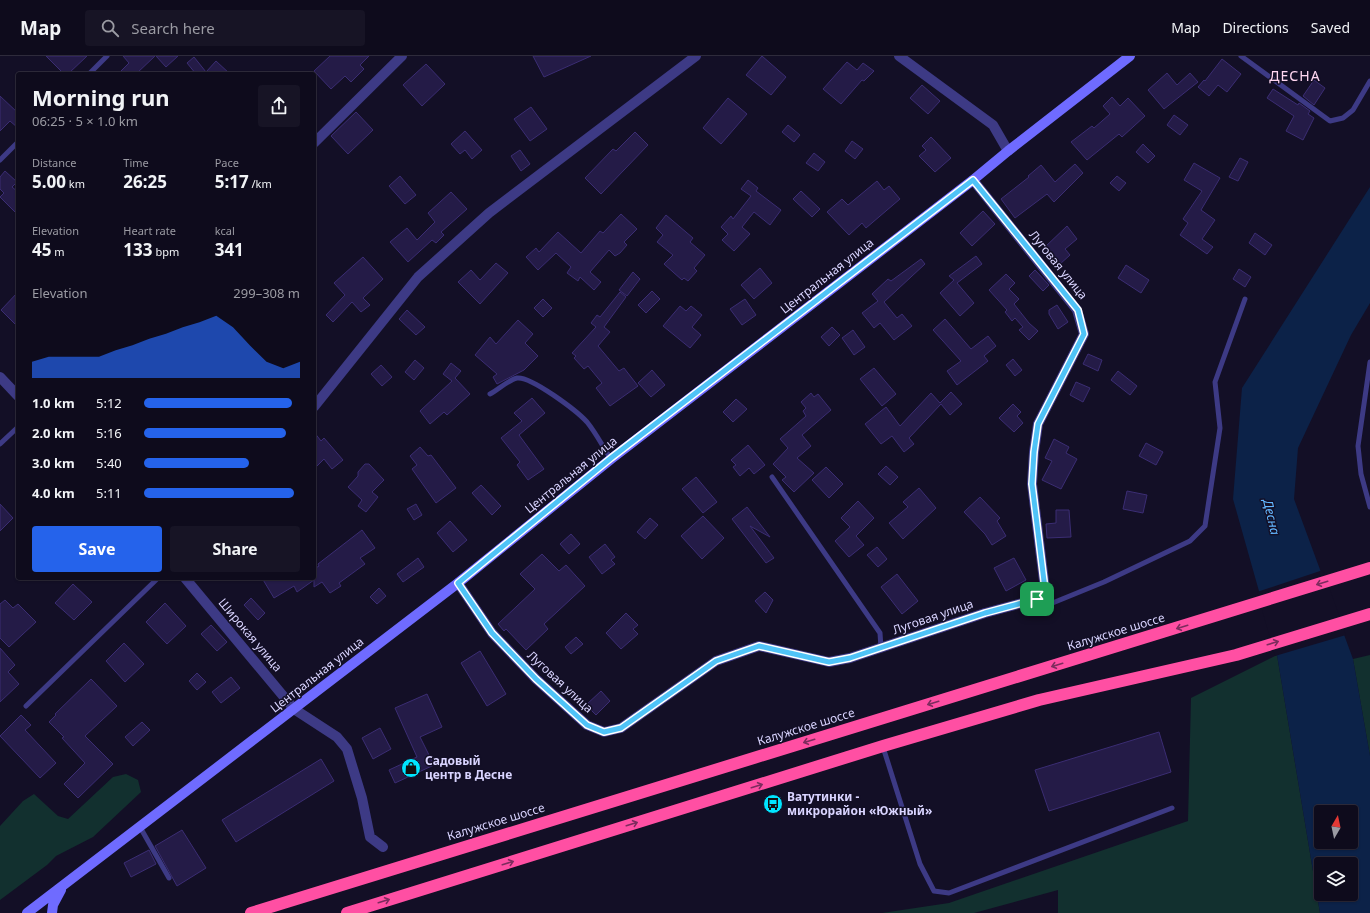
<!DOCTYPE html>
<meta charset="utf-8">
<style>
:root{--surface:#0e0b1c;--page:#171425;--text:#f1f3f6;--muted:#9b9ba3;--line:#2e2b3b;--accent:#2563eb}
body{margin:0;font-family:"Noto Sans",sans-serif;background:var(--page);color:var(--text);height:100vh;display:flex;flex-direction:column;font-size:15px;white-space:nowrap}
*{box-sizing:border-box;margin:0}
p{font-size:13px;color:var(--muted)}
.icon{flex:none;width:22px;height:22px;fill:none;stroke:currentColor;stroke-width:2;stroke-linecap:round;stroke-linejoin:round}
.map{position:relative;flex:1;overflow:hidden}
.panel{position:absolute;left:16px;top:16px;width:300px;height:508px;display:flex;flex-direction:column;background:var(--surface);border-radius:4px;box-shadow:0 1px 3px #0004,0 0 0 1px var(--line)}
.panel>*{flex:none}
.needle{width:26px;rotate:9deg}
.tools{position:absolute;left:1314px;top:749px;display:grid;gap:8px}
.tools a{display:grid;place-items:center;width:44px;height:44px;border-radius:4px;background:var(--surface);box-shadow:0 1px 3px #0004,0 0 0 1px var(--line);font-size:20px}
.pin{position:absolute;display:grid;place-items:center;width:34px;height:34px;color:#fff;margin:-17px;border-radius:8px;box-shadow:0 2px 6px #0006}
.round{display:grid;place-items:center;flex:none;width:42px;height:42px;border-radius:4px;background:var(--page)}
.head{display:flex;align-items:center;justify-content:space-between;height:68px;padding:0 16px}
h1{font-size:22px;font-weight:700;line-height:30px}
.figures{display:grid;grid-template-columns:repeat(3,1fr);gap:6px;height:68px;padding:4px 16px}
.figures div{display:grid;align-content:center}
.figures b{font-size:17px;font-weight:700}
.figures small{font-size:11px;font-weight:400}
.figures p{font-size:11px}
.chart{height:112px;padding:8px 16px}
.chart p{display:flex;justify-content:space-between}
.chart svg{width:100%;height:72px;margin-top:4px;fill:var(--accent);opacity:.7}
.button{display:flex;gap:8px;margin-top:auto;padding:8px 16px}
.button a{flex:1;height:46px;border-radius:4px;background:var(--accent);color:#fff;font-size:16px;font-weight:700;line-height:46px;text-align:center}
.button a+a{background:var(--page);color:var(--text)}
ul{padding:0 16px;list-style:none;font-size:13px}
li{display:grid;grid-template-columns:64px 48px 1fr;align-items:center;height:30px}
li i{height:10px;border-radius:5px;background:var(--accent)}
header{display:flex;align-items:center;gap:24px;box-sizing:border-box;height:56px;padding:0 20px;background:var(--surface);border-bottom:1px solid var(--line)}
header strong{font-size:19px}
nav{display:flex;gap:22px;margin-inline-start:auto;font-size:14px}
.search{width:280px;height:36px;background:var(--page);display:flex;align-items:center;gap:10px;box-sizing:border-box;padding:0 14px;border-radius:4px;color:var(--muted);font-size:15px}
.map>svg:first-child{display:block}
</style>
<header>
<strong>Map</strong>
<div class="search"><svg class="icon" aria-label="search" viewBox="0 0 24 24"><circle cx="10" cy="10" r="6"/><path d="M15 15l6 6"/></svg>Search here</div>
<nav><a>Map</a><a>Directions</a><a>Saved</a></nav>
</header>
<div class="map">
<svg width="1370" height="857" viewBox="0 0 1370 857">
<rect width="100%" height="100%" fill="#130f26"/>
<path fill="#12302f" d="M1277 599 1320 857H1058V834L974 857H882L949 847 1188 765 1191 642Z
M1370 599V700L1353 603Z
M126 718 138 724 141 736 93 781 56 800 47 809 0 844V770L23 745 34 738 58 760 68 763 113 721Z"/>
<path fill="#0c2248" fill-rule="evenodd" d="M1370 131V247L1351 279 1298 392 1294 443 1353 603 1370 700V857H1320L1277 599 1233 443 1242 332ZM1321 756H1351V786H1321ZM1321 808H1351V838H1321Z"/>
<path fill="#130f26" d="M1323 514 1346 579 1275 600 1257 536Z"/>
<path fill="#241b47" stroke="#3b2d73" d="M46 0H87L68 18H64Z
M123 0H155L136 18H118L129 7Z
M156 0H178L166 11Z
M330 0H369L360 9 364 13 351 26 345 20 331 33 314 15Z
M533 0H591L544 21Z
M762 0 786 21 771 39 746 19Z
M194 1 206 16 216 5 230 18H196L187 7Z
M1222 3 1241 18 1227 36 1218 29 1209 40 1198 31 1204 24 1205 25Z
M847 6 857 14 863 7 874 15 864 25 862 24 841 48 823 33Z
M426 8 445 28 422 50 403 29Z
M1167 17 1177 29 1190 17 1198 26 1164 53 1148 34Z
M1314 24 1325 32 1314 49 1303 40Z
M922 29 940 45 928 58 910 42Z
M1273 33 1298 49 1299 47 1310 55 1308 58 1314 62 1303 84 1286 75 1294 60 1267 42Z
M0 40 18 57V72L10 65 0 75Z
M1112 41 1120 50 1128 42 1145 60 1122 81 1119 78 1087 104 1071 86 1092 70 1094 72 1110 58 1103 50Z
M728 42 747 58 721 88 703 72Z
M531 51 547 73 530 85 514 63Z
M356 56 373 74 348 98 331 80Z
M1174 59 1188 69 1180 79 1167 69Z
M788 69 800 79 794 86 782 76Z
M465 75 482 94 472 103 465 94 460 98 451 88Z
M635 76 648 89 601 138 585 122 613 93 616 95Z
M931 81 951 102 935 116 919 100 926 94 922 90Z
M852 85 863 93 855 103 845 95Z
M1143 88 1155 100 1148 107 1136 96Z
M520 94 530 108 521 115 511 100Z
M814 97 825 106 818 115 806 107Z
M1240 102 1248 106 1238 125 1229 121Z
M1194 107 1220 122 1201 154 1215 164 1202 183 1213 191 1207 198 1180 179 1188 167 1183 163 1202 135 1184 124Z
M1075 108 1083 117 1054 146 1047 138 1015 162 1001 143 1029 121 1028 120 1041 109 1055 126Z
M5 115 17 126 12 131 18 136V159L0 141 4 137 0 133V121Z
M400 120 416 139 405 148 389 130Z
M1117 120 1126 127 1119 135 1110 127Z
M748 124 758 132 756 135 781 154 770 169 754 156 742 171 750 178 734 195 722 184 728 178 721 171 731 160 733 163 751 140 741 133Z
M877 125 884 134 889 130 900 143 866 172 862 167 849 179 827 156 842 143 848 149Z
M801 135 820 153 812 161 793 143Z
M451 136 467 153 441 176 444 179 436 187 432 184 408 206 390 186 407 172 417 184 435 166 428 157Z
M983 155 995 168 972 190 960 177Z
M621 158 637 173 624 186 627 189 620 197 615 200 609 194 590 216 601 226 594 234 580 221 578 225 567 217 571 211 556 197 538 214 526 201 536 192 539 196 558 176 581 197 600 175 603 177Z
M666 159 693 182 690 186 705 199 694 212 697 215 688 225 684 222 682 224 664 208 673 199 657 186 663 179 656 172Z
M1067 170 1077 183 1065 193 1070 199 1059 209 1044 192Z
M1255 177 1272 189 1265 199 1249 187Z
M976 200 982 208 957 227 974 247 960 260 940 237 954 224 949 220Z
M363 201 383 223 363 242 370 249 361 256 352 246 333 266 326 259 345 239 334 227Z
M921 203 925 208 884 246 897 262 902 258 912 270 894 284 880 267 874 272 862 257 878 245 872 238 888 223 891 225Z
M496 207 508 217 480 248 458 226 471 214 480 224Z
M1126 209 1149 224 1141 237 1118 222Z
M760 212 772 227 754 243 741 229Z
M1239 213 1251 221 1245 231 1233 223Z
M1035 214 1049 229 1043 235 1029 220Z
M633 216 640 223 627 240 619 234Z
M1006 218 1015 227 1009 233 1019 243 1014 248 1029 267 1038 275 1029 284 1019 274 1023 271 1015 262 1012 265 1005 256 1007 254 989 234Z
M652 235 660 243 646 257 638 249Z
M18 236V271L1 254Z
M620 236 626 241 604 271 610 276 598 290 619 315 624 312 638 330 610 350 596 332 602 327 588 310 584 313 574 302 576 300 572 297 596 271 591 267 597 259 600 261Z
M543 243 552 252 543 261 534 252Z
M745 243 756 259 742 269 730 253Z
M1057 249 1068 266 1058 273 1049 258V254Z
M680 250 686 255 691 250 702 259 692 271 701 279 690 292 663 270Z
M407 254 425 271 416 279 399 263Z
M945 263 971 293 988 280 996 290 984 300 988 305 957 329 947 315 961 305 933 274Z
M518 264 533 278 525 287 538 300 524 314 497 328 493 321 497 318 475 299 490 281 496 288Z
M832 271 840 279 829 290 821 281Z
M853 274 865 291 854 299 842 282Z
M1088 298 1102 304 1098 315 1083 308Z
M1013 303 1022 314 1015 320 1006 309Z
M415 304 424 312 414 324 405 316Z
M451 307 461 315 455 322 470 338 447 359 444 356 430 368 420 355 452 325 443 318Z
M381 309 392 321 382 330 371 318Z
M874 312 896 338 882 350 860 323Z
M652 314 665 329 651 341 638 327Z
M1118 315 1137 330 1130 339 1111 324Z
M1076 326 1090 332 1083 346 1070 339Z
M951 336 962 348 950 359 941 348 909 382 914 388 904 396 892 380 881 388 865 368 886 351 900 370 931 337 940 347Z
M811 337 814 341 818 338 831 354 802 379 811 390 797 402 814 417 794 436 782 424 786 421 773 408 788 392 780 383 806 360 803 355 806 352 801 346Z
M532 342 545 357 519 379 544 413 528 424 517 409 520 406 501 382 522 365 514 357Z
M736 343 747 353 733 366 723 356Z
M1013 348 1021 356 1017 360 1023 367 1014 376 999 362Z
M314 376 321 385 324 382 343 404 332 413 324 403 314 413Z
M1054 383 1069 391 1066 397 1077 403 1061 433 1042 424 1052 405 1045 402Z
M1146 387 1163 396 1156 409 1139 400Z
M748 389 765 409 754 418 749 412 740 420 733 411 736 409 731 404Z
M420 391 428 400 431 399 456 432 436 447 412 413 417 409 410 400Z
M365 408H369L384 424 372 436 378 441 366 456 358 450 362 444 348 431 358 420V416Z
M886 410 898 421 890 429 878 418Z
M826 411 843 428 829 442 812 424Z
M696 421 717 446 703 457 682 433Z
M481 429 501 450 492 459 472 437Z
M919 432 936 452 903 483 889 467 908 451 903 446Z
M1127 435 1147 439 1143 457 1123 453Z
M980 441 1000 462 997 465 1006 480 992 489 985 478 964 456Z
M858 445 874 462 856 480 864 489 849 501 835 485 850 471 841 462Z
M0 448 13 462 0 475Z
M416 448 422 459 414 464 407 453Z
M747 451 770 481 750 470 774 502 766 507 732 463Z
M1056 454H1069L1071 481 1047 482 1046 468 1056 467Z
M703 460 724 482 702 503 681 480Z
M650 462 658 469 645 483 637 476Z
M450 465 467 484 453 496 437 477Z
M362 474 375 492 360 502 365 508 339 527 341 530 330 537 322 526 314 531V524L297 536 294 530 274 542 262 522H314V513L319 510 318 508Z
M571 478 580 488 569 498 560 488Z
M605 488 615 501 611 504 615 508 602 518 589 501Z
M877 491 887 503 878 511 867 499Z
M542 498 559 515 566 509 585 530 544 568 548 573 526 594 506 573 504 575 498 568 535 533 520 518Z
M418 502 424 511 403 526 397 518Z
M1014 502 1026 524 1006 535 994 512Z
M897 518 918 545 902 558 881 531Z
M73 528 92 546 74 564 55 547Z
M379 532 386 540 377 548 370 541Z
M765 536 773 544 766 557 755 545Z
M251 542 265 557 258 564 244 549Z
M5 544 13 552 18 548 36 566 9 591 0 582V548Z
M165 547 186 570 167 588 146 566Z
M626 557 638 569 633 573 638 578 621 593 606 577Z
M211 569 227 586 217 595 201 578Z
M576 581 583 588 571 598 565 591Z
M124 587 144 608 125 626 106 605Z
M0 592 15 609 8 616 19 628 0 646Z
M480 595 506 638 487 650 461 607Z
M197 617 206 626 197 634 189 625Z
M231 621 240 632 221 647 212 636Z
M91 623 117 650 85 680 113 708 78 742 64 728 85 707 62 682 64 681 49 666 56 659 55 658Z
M601 635 610 645 596 659 586 649Z
M427 638 442 671 420 681 434 709 395 727 389 714 417 701 395 652Z
M21 659 31 669 25 674 56 707 40 722 0 680Z
M142 666 150 674 133 690 125 681Z
M380 672 391 693 373 703 362 682Z
M1159 676 1171 716 1049 755 1035 714Z
M321 703 334 725 236 786 222 764Z
M182 774 206 812 177 830 155 790Z
M149 794 156 808 131 821 124 807Z"/>
<g fill="none" stroke-linecap="round" stroke-linejoin="round">
<path stroke="#3d3a85" stroke-width="5" d="M1241 0 1330 65 1343 62 1353 54 1370 25
M89 18 107 0
M0 104 18 86
M1370 306 1358 390 1361 418 1370 451
M490 338C498 334 508 324 517 322 531 320 577 355 587 366 596 377 603 391 611 403
M0 388 18 371
M772 421 880 577 881 592
M1037 543 1050 548 1104 526 1190 485 1205 470 1220 372 1215 326 1245 243
M26 650 158 522
M883 691 920 808 934 835 949 837 1172 752
M140 771 169 822"/>
<path stroke="#3d3a85" stroke-width="10" d="M899 0 993 69 1008 95
M314 87 402 0
M0 321 18 340
M314 351 418 221 489 157 696 0
M185 522 294 653 337 681 347 693 362 742 370 781 383 791
M458 527 492 577 536 623 587 669 604 676 621 672 716 605 759 590 829 606 850 602 985 557 1037 543 1045 533 1032 428 1034 396 1038 368 1084 278 1077 254 973 124"/>
<path stroke="#6f6bff" stroke-width="10" d="M27 857 458 527 611 403 973 124 1008 95 1130 0
M52 857 53 849 61 834"/>
<path stroke="#ff4fa3" stroke-width="12" d="M251 857 1370 512
M347 857 883 690 1039 644 1236 599 1370 558"/>
</g>
<defs><path id="oneway-shaft" d="M-6 0H5M1.5-3L5.5 0L1.5 3" fill="none" stroke-width="1.6" stroke-linecap="round" stroke-linejoin="round"/></defs>
<g stroke="#7d2c5e">
<use href="#oneway-shaft" transform="translate(1322 527) rotate(163)"/>
<use href="#oneway-shaft" transform="translate(1182 571) rotate(163)"/>
<use href="#oneway-shaft" transform="translate(1273 587) rotate(-17)"/>
<use href="#oneway-shaft" transform="translate(1057 609) rotate(163)"/>
<use href="#oneway-shaft" transform="translate(933 647) rotate(163)"/>
<use href="#oneway-shaft" transform="translate(809 685) rotate(163)"/>
<use href="#oneway-shaft" transform="translate(757 730) rotate(-17)"/>
<use href="#oneway-shaft" transform="translate(632 768) rotate(-17)"/>
<use href="#oneway-shaft" transform="translate(508 807) rotate(-17)"/>
<use href="#oneway-shaft" transform="translate(384 845) rotate(-17)"/>
</g>
<g fill="none" stroke-linecap="round" stroke-linejoin="round">
<defs>
<path id="route" d="M973 124 1078 254 1084 278 1038 368 1034 396 1032 428 1045 533 1037 543 985 557 850 602 829 606 759 590 716 605 621 672 604 676 587 669 536 623 492 577 458 527 611 402Z"/>
</defs>
<use href="#route" stroke="#fff" stroke-width="8"/>
<use href="#route" stroke="#4fc3f7" stroke-width="5"/>
</g>
<defs>
<symbol id="shop-disc" viewBox="-11 -11 22 22"><circle r="9.5" fill="#00e5ff" stroke="#130f26"/><path d="M-5-2.5h2.3a2.7 3.5 0 0 1 5.4 0H5L5.5 6h-11ZM-1.5-2.5h3a1.5 2.3 0 0 0-3 0Z" fill="#111"/></symbol>
<symbol id="bus-disc" viewBox="-11 -11 22 22"><circle r="9.5" fill="#00e5ff" stroke="#130f26"/><path d="M-5-6H5V4H4V6H2V4H-2V6H-4V4H-5ZM-3.5-4V0h7V-4ZM-3.5 1.2v1.5H-2V1.2ZM2 1.2v1.5H3.5V1.2Z" fill="#111"/></symbol>
</defs>
<g fill-rule="evenodd">
<use href="#shop-disc" x="400" y="701" width="22" height="22"/>
<use href="#bus-disc" x="762" y="737" width="22" height="22"/>
</g>
<g text-anchor="middle" stroke-width="3" stroke-linejoin="round" paint-order="stroke">
<g font-size="12" fill="#d9d4ff" stroke="#130f26">
<text transform="translate(1058 209) rotate(51)" y="4">Луговая улица</text>
<text transform="translate(827 220) rotate(-38)" y="4">Центральная улица</text>
<text transform="translate(571 419) rotate(-39)" y="4">Центральная улица</text>
<text transform="translate(933 561) rotate(-19)" y="4">Луговая улица</text>
<text transform="translate(1116 576) rotate(-17)" y="4">Калужское шоссе</text>
<text transform="translate(250 579) rotate(50)" y="4">Широкая улица</text>
<text transform="translate(317 619) rotate(-38)" y="4">Центральная улица</text>
<text transform="translate(560 626) rotate(43)" y="4">Луговая улица</text>
<text transform="translate(806 671) rotate(-17)" y="4">Калужское шоссе</text>
<text transform="translate(496 766) rotate(-17)" y="4">Калужское шоссе</text>
</g>
<g font-size="12" font-weight="bold" fill="#d9d4ff" stroke="#130f26" text-anchor="start">
<text x="425" y="709">Садовый<tspan x="425" dy="14">центр в Десне</tspan></text>
<text x="787" y="745">Ватутинки -<tspan x="787" dy="14">микрорайон «Южный»</tspan></text>
</g>
<g font-size="13" font-style="italic" fill="#62b6ff" stroke="#130f26">
<text transform="translate(1272 461) rotate(77)" y="5">Десна</text>
</g>
<g font-size="14" letter-spacing="1" fill="#ffd6f0" stroke="#130f26">
<text x="1295" y="25">ДЕСНА</text>
</g>
</g>
</svg>
<div class="tools">
<a><svg class="needle" viewBox="-14 -14 28 28"><path d="M0-13l5 13h-10z" fill="#e53935"/><path d="M0 13l5-13h-10z" fill="#9b9ba3"/></svg></a>
<a><svg class="icon" aria-label="layers" viewBox="0 0 24 24"><path d="M12 4l9 5-9 5-9-5zM3 14l9 5 9-5"/></svg></a>
</div>
<div class="pin" style="left:1037px;top:543px;background:#1e9e55"><svg class="icon" aria-label="arrive" viewBox="0 0 24 24"><path d="M6 21V4h12l-3 4 3 4H6"/></svg></div>
<section class="panel">
<div class="head"><div><h1>Morning run</h1><p>06:25 · 5 × 1.0 km</p></div><a class="round"><svg class="icon" aria-label="share" viewBox="0 0 24 24"><path d="M12 15V3M7 8l5-5 5 5M5 13v7h14v-7"/></svg></a></div>
<div class="figures">
<div><p>Distance</p><b>5.00<small> km</small></b></div>
<div><p>Time</p><b>26:25</b></div>
<div><p>Pace</p><b>5:17<small> /km</small></b></div>
</div>
<div class="figures">
<div><p>Elevation</p><b>45<small> m</small></b></div>
<div><p>Heart rate</p><b>133<small> bpm</small></b></div>
<div><p>kcal</p><b>341</b></div>
</div>
<div class="chart"><p><span>Elevation</span>299–308 m</p>
<svg viewBox="0 0 160 44" preserveAspectRatio="none"><path d="M0 44V34L10 31L20 31L30 31L40 31L50 27L60 24L70 20L80 17L90 13L100 10L110 6L120 13L130 24L140 34L150 38L160 34V44z"/></svg>
</div>
<ul>
<li><b>1.0 km</b>5:12<i style="width:95%"></i></li>
<li><b>2.0 km</b>5:16<i style="width:91%"></i></li>
<li><b>3.0 km</b>5:40<i style="width:67%"></i></li>
<li><b>4.0 km</b>5:11<i style="width:96%"></i></li>
</ul>
<div class="button"><a>Save</a><a>Share</a></div>
</section>
</div>
